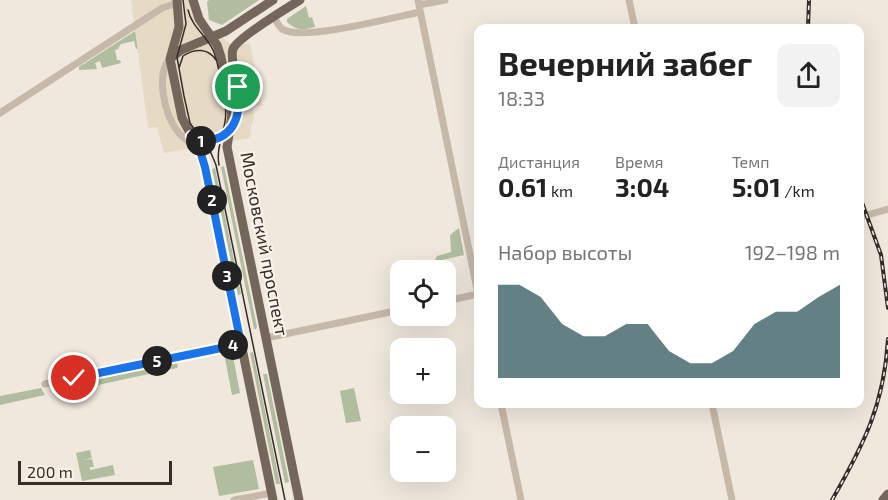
<!DOCTYPE html>
<html lang="ru">
<meta charset="utf-8">
<style>
:root{--surface:#fff;--page:#f2f2f2;--text:#222;--muted:#767676;--accent:#224b52}
body{margin:0;font-family:"Exo 2",sans-serif;background:var(--page);color:var(--text);height:100vh;display:flex;flex-direction:column;font-size:22px;white-space:nowrap}
*{box-sizing:border-box;margin:0}
p{font-size:20px;color:var(--muted)}
.icon{flex:none;width:33px;height:33px;fill:none;stroke:currentColor;stroke-width:2;stroke-linecap:round;stroke-linejoin:round}
.map{position:relative;flex:1;overflow:hidden}
.drawer{position:absolute;left:474px;top:24px;width:390px;height:384px;display:flex;flex-direction:column;background:var(--surface);border-radius:12px;box-shadow:0 6px 24px #0002}
.drawer>*{flex:none}
.controls{position:absolute;left:390px;top:260px;display:grid;gap:12px}
.controls a{display:grid;place-items:center;width:66px;height:66px;border-radius:12px;background:var(--surface);box-shadow:0 6px 24px #0002;font-size:30px}
.scale{position:absolute;left:18px;bottom:15px;width:154px;box-sizing:border-box;padding-left:6px;border:3px solid #352d29;border-top:0;font-size:16px;line-height:21px;white-space:nowrap;color:#352d29;-webkit-text-stroke:4px #f8f2e8;paint-order:stroke}
.pin{position:absolute;display:grid;place-items:center;width:51px;height:51px;color:#fff;margin:-26px;border:3px solid #fff;border-radius:50%;box-shadow:0 2px 6px #0007}
.km{position:absolute;width:30px;height:30px;margin:-15px;border-radius:50%;background:#222;color:#fff;font-size:16px;line-height:30px;text-align:center}
.round{display:grid;place-items:center;flex:none;width:63px;height:63px;border-radius:12px;background:var(--page)}
.summary{display:flex;align-items:center;justify-content:space-between;height:102px;padding:0 24px}
h1{font-size:33px;font-weight:700;line-height:45px}
.metrics{display:grid;grid-template-columns:repeat(3,1fr);gap:9px;height:102px;padding:6px 24px}
.metrics div{display:grid;align-content:center}
.metrics b{font-size:26px;font-weight:700}
.metrics small{font-size:16px;font-weight:400}
.metrics p{font-size:16px}
.chart{height:168px;padding:12px 24px}
.chart p{display:flex;justify-content:space-between}
.chart svg{width:100%;height:108px;margin-top:6px;fill:var(--accent);opacity:.7}
.map>svg:first-child{display:block}
</style>
<div class="map">
<svg width="888" height="500" viewBox="0 0 888 500">
<rect width="100%" height="100%" fill="#f0e8dd"/>
<path fill="#b0bd9e" d="M209 0H259L222 25 209 20 207 2Z
M306 6 309 18 312 17 315 27C303 30 296 31 287 22V19Z
M146 24 140 48 136 49 134 41 121 44 118 49 115 50 117 60H120L121 63 102 68 100 61 95 63 97 69 79 70V67Z
M224 166 257 327 256 329H254L221 167Z
M215 168 241 294 238 295 212 169Z
M459 228 464 255 434 262 437 256 451 252 450 235Z
M232 351 240 393 232 395 224 353Z
M253 352 280 484H276L250 353Z
M174 361 178 365 177 368 79 389V380Z
M263 374H267L289 482 285 483Z
M41 388 45 395 0 405V396Z
M354 388 361 421 346 423 340 391Z
M90 450 92 458 83 460 92 459 94 467H90V470L113 465 115 475 82 481 76 453Z
M253 460 259 489 219 496 213 467Z"/>
<path fill="#e6dac5" d="M131 0H198L207 24 229 43 250 44 262 105 252 107 254 119 251 126 250 138 164 153 157 127 148 128Z"/>
<g fill="none" stroke-linecap="round" stroke-linejoin="round">
<path stroke="#c7b9aa" stroke-width="7" d="M418 0 478 294
M629 0 635 28
M419 5 445 0
M274 17C276 21 279 26 282 29 301 42 395 17 420 12
M170 59C155 75 165 116 178 132 183 138 190 142 196 147
M0 113 162 8 178 3
M860 217 888 209
M446 301 478 294
M266 338 400 310
M45 384 241 344
M501 404 521 500
M712 404 732 500
M234 500 272 493"/>
<path stroke="#75665b" stroke-width="9" d="M177 0 179 27 170 59 182 118 201 154 205 167 273 500
M193 0 199 19 217 45 221 57 232 115 227 147 299 500
M170 59 181 50 226 31 273 0
M191 137C201 142 212 144 222 137 245 120 239 91 234 68 233 62 231 55 233 49 237 38 287 8 300 0
M883 500 888 494"/>
<path stroke="#352d29" stroke-width="1.5" d="M183 0 186 24 177 57 184 96 190 123 211 153 216 165 285 500
M188 10C192 27 206 35 213 50 220 65 221 88 225 105 229 126 215 144 219 165
M179 68 183 56C195 48 208 48 216 60"/>
<defs>
<path id="rail" d="M808 28 809 0
M860 197 881 255 888 308
M832 500C864 444 884 405 888 339"/>
</defs>
<use href="#rail" stroke="#352d29" stroke-width="4"/>
<use href="#rail" stroke="#f8f2e8" stroke-width="1.5" stroke-dasharray="4.5" stroke-linecap="butt"/>
</g>
<g fill="none" stroke-linecap="round" stroke-linejoin="round">
<defs>
<path id="route" d="M74 378 241 344 205 167 201 154 191 136C213 147 234 135 238 111 240 103 239 95 238 87"/>
</defs>
<use href="#route" stroke="#fff" stroke-width="12"/>
<use href="#route" stroke="#1a73e8" stroke-width="8"/>
</g>
<g text-anchor="middle" stroke-width="4.5" stroke-linejoin="round" paint-order="stroke">
<g font-size="18" fill="#352d29" stroke="#f8f2e8">
<text transform="translate(264 244) rotate(79)" y="6">Московский проспект</text>
</g>
</g>
</svg>
<div class="controls">
<a><svg class="icon" aria-label="locate" viewBox="0 0 24 24"><circle cx="12" cy="12" r="6"/><path d="M12 2v4M12 18v4M2 12h4M18 12h4"/></svg></a>
<a>+</a>
<a>−</a>
</div>
<div class="scale">200 m</div>
<div class="pin" style="left:238px;top:87px;background:#1e9e55"><svg class="icon" aria-label="arrive" viewBox="0 0 24 24"><path d="M6 21V4h12l-3 4 3 4H6"/></svg></div>
<div class="pin" style="left:74px;top:378px;background:#d93025"><svg class="icon" aria-label="check" viewBox="0 0 24 24"><path d="M5 12l5 5 9-10"/></svg></div>
<b class="km" style="left:201px;top:141px">1</b>
<b class="km" style="left:212px;top:200px">2</b>
<b class="km" style="left:227px;top:276px">3</b>
<b class="km" style="left:233px;top:345px">4</b>
<b class="km" style="left:157px;top:361px">5</b>
<section class="drawer">
<div class="summary"><div><h1>Вечерний забег</h1><p>18:33</p></div><a class="round"><svg class="icon" aria-label="share" viewBox="0 0 24 24"><path d="M12 15V3M7 8l5-5 5 5M5 13v7h14v-7"/></svg></a></div>
<div class="metrics">
<div><p>Дистанция</p><b>0.61<small> km</small></b></div>
<div><p>Время</p><b>3:04</b></div>
<div><p>Темп</p><b>5:01<small> /km</small></b></div>
</div>
<div class="chart"><p><span>Набор высоты</span>192–198 m</p>
<svg viewBox="0 0 160 44" preserveAspectRatio="none"><path d="M0 44V6L10 6L20 11L30 22L40 27L50 27L60 22L70 22L80 33L90 38L100 38L110 33L120 22L130 17L140 17L150 11L160 6V44z"/></svg>
</div>
</section>
</div>
